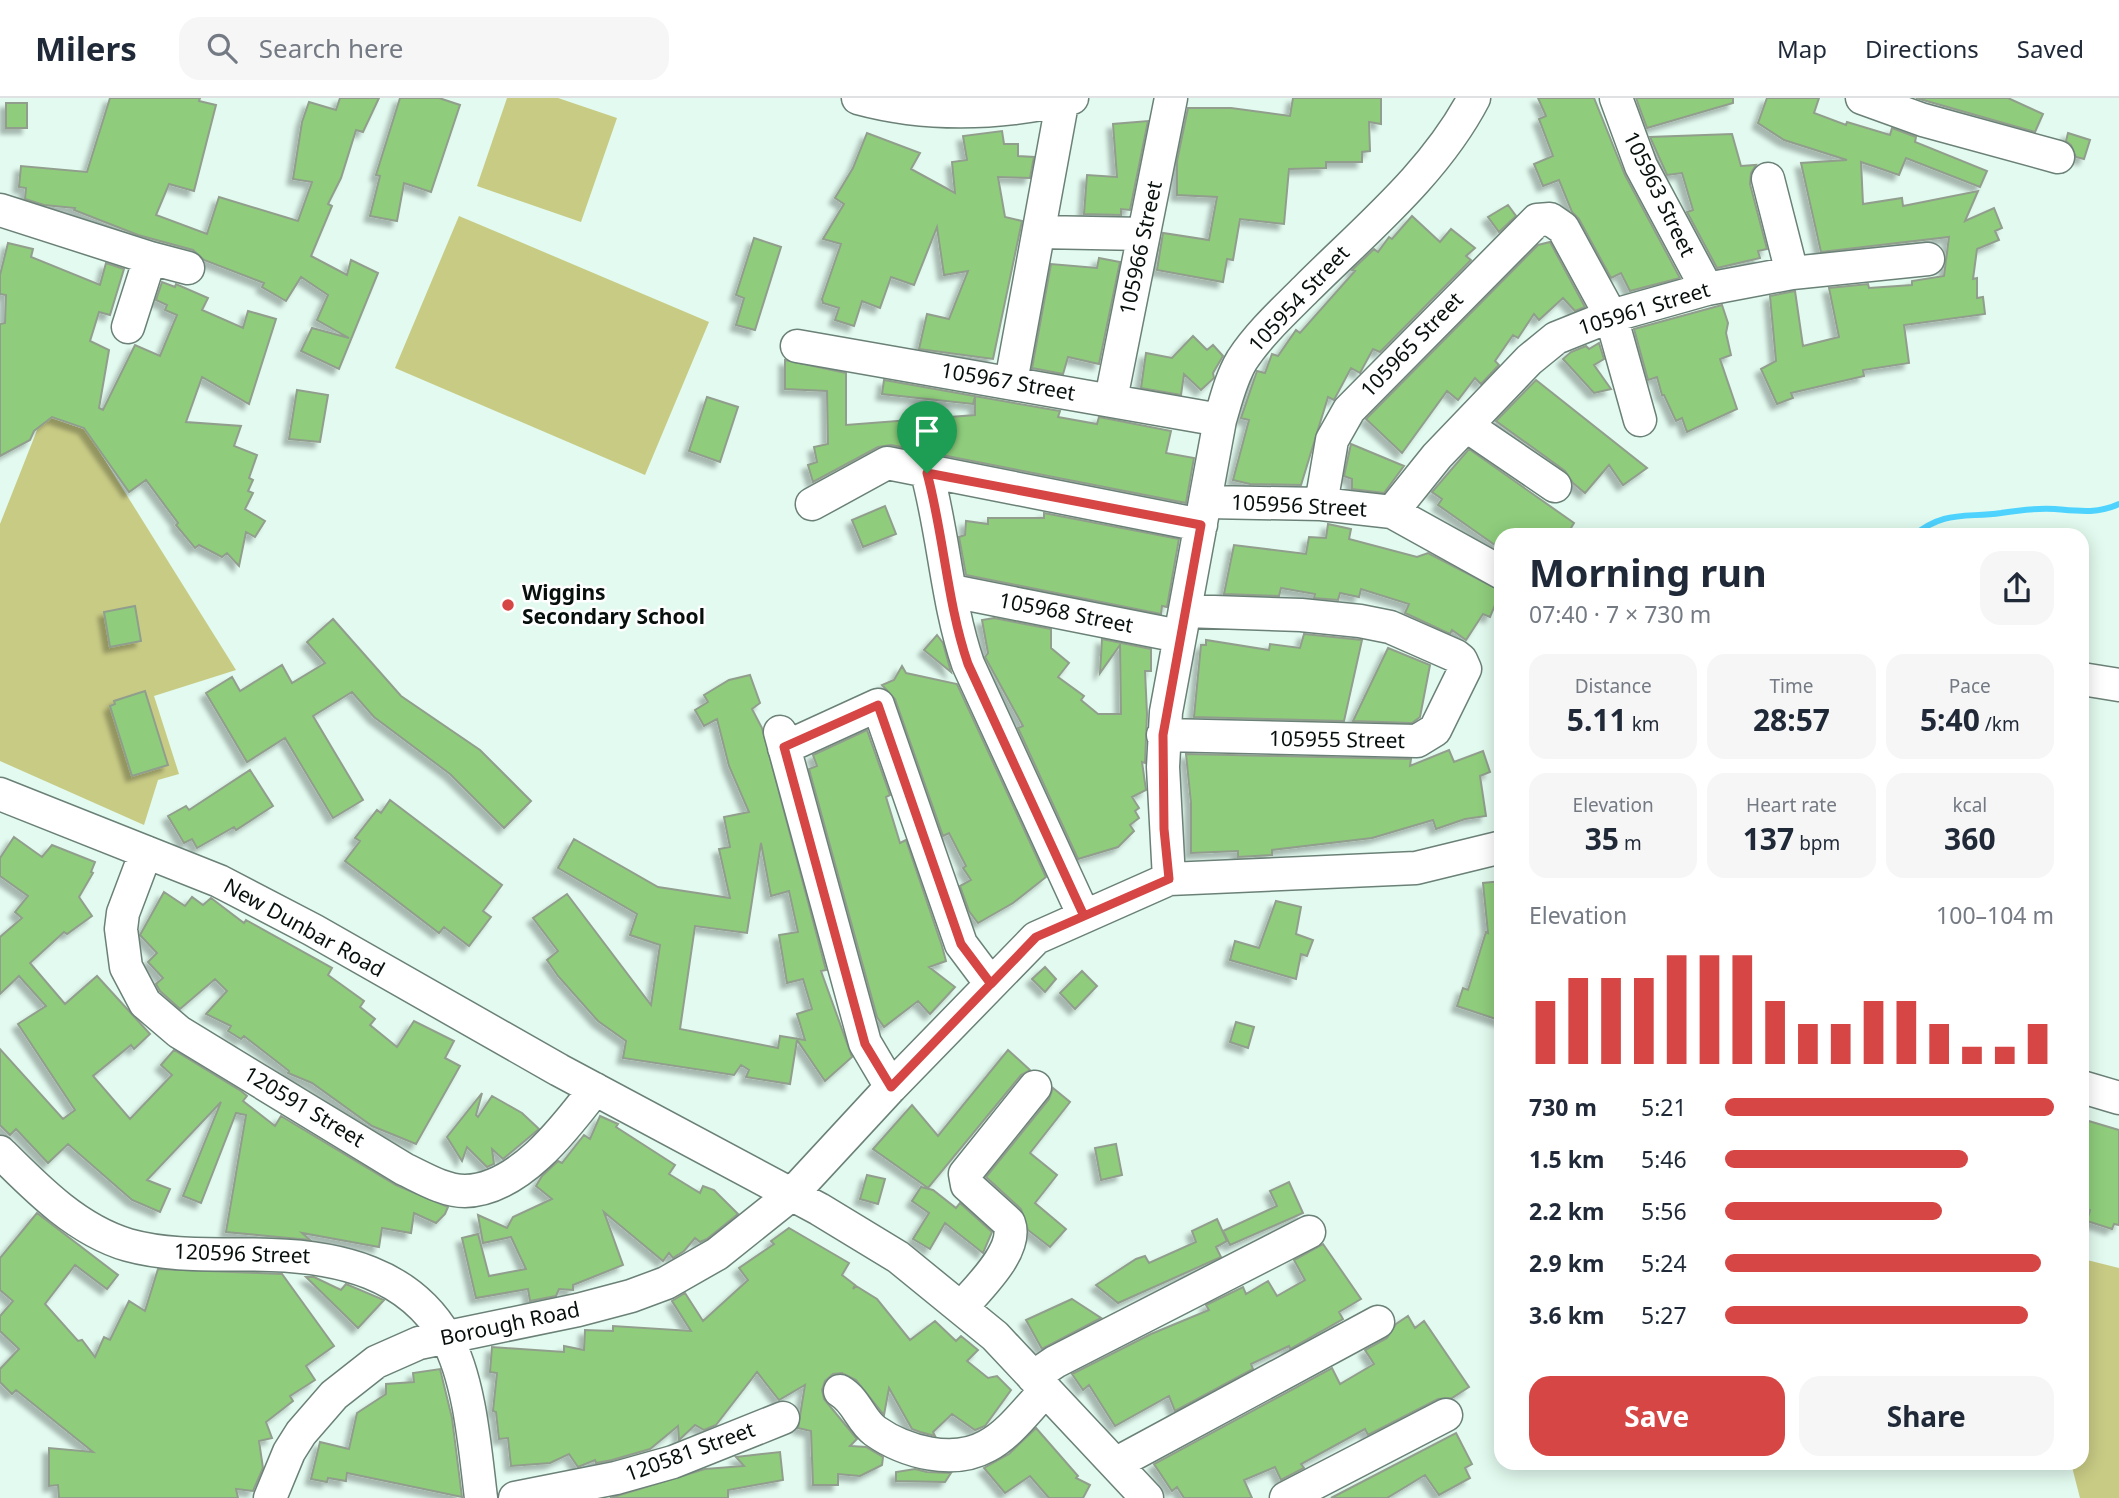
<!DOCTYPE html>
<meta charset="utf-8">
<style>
:root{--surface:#fff;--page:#f6f6f7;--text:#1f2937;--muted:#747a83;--line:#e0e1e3;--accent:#d54645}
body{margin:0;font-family:"Noto Sans",sans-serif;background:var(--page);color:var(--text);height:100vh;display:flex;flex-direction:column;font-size:26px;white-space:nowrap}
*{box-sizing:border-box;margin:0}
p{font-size:23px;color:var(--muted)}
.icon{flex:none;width:38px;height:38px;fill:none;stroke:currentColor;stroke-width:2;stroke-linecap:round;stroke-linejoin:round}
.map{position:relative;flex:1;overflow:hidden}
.drawer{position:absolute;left:1494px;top:430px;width:595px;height:942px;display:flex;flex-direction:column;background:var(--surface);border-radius:21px;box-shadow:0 4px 18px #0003}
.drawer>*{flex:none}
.pin{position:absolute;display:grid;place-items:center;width:60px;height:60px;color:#fff;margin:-72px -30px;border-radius:50% 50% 50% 0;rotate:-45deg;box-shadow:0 0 7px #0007}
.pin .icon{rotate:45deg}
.round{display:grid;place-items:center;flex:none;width:74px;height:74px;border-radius:21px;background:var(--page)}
.headline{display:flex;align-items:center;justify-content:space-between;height:119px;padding:0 35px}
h1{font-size:38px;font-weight:700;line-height:52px}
.stats{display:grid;grid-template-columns:repeat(3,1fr);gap:10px;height:119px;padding:7px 35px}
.stats div{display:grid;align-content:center;border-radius:18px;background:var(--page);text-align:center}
.stats b{font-size:30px;font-weight:700}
.stats small{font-size:19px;font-weight:400}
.stats p{font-size:19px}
.chart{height:196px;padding:14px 35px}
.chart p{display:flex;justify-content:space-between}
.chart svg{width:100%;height:126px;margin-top:7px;stroke:var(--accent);stroke-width:6}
.button{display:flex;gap:14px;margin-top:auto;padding:14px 35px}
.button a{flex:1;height:80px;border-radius:21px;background:var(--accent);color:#fff;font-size:28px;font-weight:700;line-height:80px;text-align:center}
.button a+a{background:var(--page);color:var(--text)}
ul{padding:0 35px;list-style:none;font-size:23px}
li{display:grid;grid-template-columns:112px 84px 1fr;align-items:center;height:52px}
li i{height:18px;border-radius:9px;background:var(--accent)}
header{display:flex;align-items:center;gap:42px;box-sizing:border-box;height:98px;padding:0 35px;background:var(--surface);border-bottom:2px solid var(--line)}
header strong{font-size:33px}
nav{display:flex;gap:38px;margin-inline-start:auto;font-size:24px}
.search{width:490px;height:63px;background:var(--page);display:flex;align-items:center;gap:18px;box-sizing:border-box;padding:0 24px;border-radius:21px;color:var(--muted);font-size:26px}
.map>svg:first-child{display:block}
</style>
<header>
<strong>Milers</strong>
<div class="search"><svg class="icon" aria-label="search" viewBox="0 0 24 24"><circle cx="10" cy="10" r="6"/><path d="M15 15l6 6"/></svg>Search here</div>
<nav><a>Map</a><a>Directions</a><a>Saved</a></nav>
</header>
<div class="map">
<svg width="2119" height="1400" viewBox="0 0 2119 1400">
<defs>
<filter id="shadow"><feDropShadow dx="-5.5" dy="5.5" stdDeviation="2" flood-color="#0004"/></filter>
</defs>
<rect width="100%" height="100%" fill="#e2faef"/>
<path fill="#c8cb84" d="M507 0H558L617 20 581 124 477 88Z
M459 118 709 224 645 377 395 270Z
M43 317 86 332 236 572 154 598 179 676 158 682 144 727 0 663V426Z
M2083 1161 2119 1170V1400H2080L2071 1365H2082Z"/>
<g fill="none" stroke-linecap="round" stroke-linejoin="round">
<path stroke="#4ed3ff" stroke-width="6" d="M1913 438C1944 412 1965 420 2001 415 2019 412 2036 410 2055 411 2078 413 2098 416 2119 406"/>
</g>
<path fill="#8fcd7b" stroke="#919e8d" stroke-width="2" fill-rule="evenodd" filter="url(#shadow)" d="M110 0H200L199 3 216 7 194 93 169 86 156 117 207 136 219 99 298 123 312 84 293 81 302 24 309 4 336 12 340 0H379L363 34 356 32 341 80 328 106 332 108 311 158 347 177 351 162 378 175 339 271 301 253 312 230 349 240 317 222 328 197 301 179 286 203 262 189 264 185 204 162 193 152 138 137 74 112 75 110 44 107 25 101 26 90 19 89 21 68 87 74Z
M400 0H439L460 7 431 94 404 85 397 123 370 118 380 78 376 77Z
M1293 0H1381V26L1369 24 1370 53 1362 54V64H1326V70L1289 71 1284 126 1240 121 1233 162 1227 161 1223 184 1157 172 1163 135 1209 142 1217 99 1177 97V63L1188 10H1231L1290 18Z
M1538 0H1594L1625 77 1680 180 1630 193 1621 175 1611 180 1579 121 1572 114 1559 82 1543 88 1534 66 1553 58 1539 21 1546 18Z
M1636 0H1733V5L1647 30Z
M1767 0H1819L1814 15 1846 27 1847 24 1890 37 1892 30 1916 39 1915 44 1987 73 1980 89 1906 60 1899 77 1861 64 1863 106 1902 100 1903 108 1978 93 1965 123 1994 110 2002 130 1995 133 1999 142 1977 151 1973 181 1977 180V200L1983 199 1985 216 1904 227 1909 265 1863 272 1864 278 1791 295 1793 300 1777 306 1761 271 1776 263 1770 198 1795 193 1803 248 1839 239 1829 190 1868 186 1869 190 1912 187V183L1944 178 1949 139 1821 154 1801 65 1847 62 1784 42 1758 25Z
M1916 0H2008L2043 16 2035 34Z
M6 5H27V30H6Z
M1148 23 1130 112 1121 111V117L1084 116 1087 77 1117 79 1113 26Z
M1002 33 1004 46H1018V58L1034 59 1030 80 998 79 1005 119 1022 123 993 261 919 251 927 216 949 221 968 173 944 177 937 129 914 187 891 179 880 210 862 203 854 228 835 222 839 210 823 205 822 201 841 146 823 141 844 106 835 100 853 70 867 35 920 55 911 71 955 95 952 64 967 62 963 38Z
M2068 35 2090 42 2084 61 2076 59 2071 47 2066 43Z
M1732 36 1741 68 1756 67 1751 75 1750 86 1767 151 1758 153 1760 160 1717 170 1687 114 1693 112 1682 75 1667 77 1650 39Z
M1508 107 1516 118 1499 134 1488 119Z
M1412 118 1440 144 1451 131 1475 150 1466 158 1471 162 1380 254 1373 251 1360 275 1351 270 1334 302 1328 299 1301 387 1250 386 1233 382 1249 322 1241 320 1257 273 1265 275 1272 256 1278 258 1296 232 1300 235 1355 173 1352 172 1374 151 1378 154 1389 139 1392 141Z
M754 140 781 149 755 232 736 227 744 200 736 197Z
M1550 144 1585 209 1575 213 1563 200 1539 222 1534 216 1518 240 1513 237 1495 263 1499 267 1481 286 1475 280 1458 302 1447 293 1402 355 1366 321 1538 147Z
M8 145 33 151 31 159 100 187 106 165 124 171 110 217 99 214 90 243 109 252 99 310 103 312 135 247 160 258 177 217 165 212 167 207 156 202 162 184 175 189 176 186 208 200 202 212 243 230 248 213 276 221 249 306 202 279 186 324 241 328 234 348 257 357 249 380 253 382 248 393 253 395 245 411 265 423 255 439 246 434 239 468 227 455 222 459 199 447 195 450 176 427 178 425 146 382 129 394 84 330 52 319 34 333 30 342 0 358V226L5 225 6 197 0 196V177Z
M1099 160 1120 164 1099 266 1068 259 1063 276 1032 270 1051 166 1097 170Z
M1722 207 1728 225 1726 235 1731 257 1720 261 1737 311 1687 334 1682 320 1676 323 1664 297H1662L1657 279 1648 282 1634 231Z
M1193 238 1207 252 1213 247 1223 258 1213 275 1214 280 1201 292 1184 276 1181 297 1141 290 1146 255 1172 260Z
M1599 245 1604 261 1594 267 1611 291 1594 295 1563 261 1571 254 1586 248 1589 251Z
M785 262 846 275V327L975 317V299L973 306 882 296 884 282 1060 313 1058 319 1097 326 1099 319 1171 333 1166 355 1194 360 1186 405 891 347 878 349 813 384 808 367 817 364 814 349 828 346 827 293 785 291Z
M1536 282 1647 370 1623 387 1609 367 1585 395 1573 385 1565 373 1496 323Z
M297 292 328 297 320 344 289 341Z
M707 299 738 309 720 364 689 353Z
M1351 346 1404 368 1384 395 1352 391V381L1344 378Z
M1469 351 1574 425 1566 438H1502V452L1438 407 1442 401 1432 394Z
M885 408 896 436 863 449 852 422Z
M1044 415 1179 441 1167 509 1162 508 1161 516 966 477 959 439 965 437 966 423 988 426V420H1044Z
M1328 426 1351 431 1349 441 1417 459 1428 455 1501 493 1490 519 1483 516 1466 542 1452 532 1450 536 1405 515 1409 506 1361 491 1359 499 1340 495 1338 502 1314 500 1315 496 1281 490 1279 498 1224 496 1234 447 1306 456 1309 439 1326 440Z
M135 508 141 543 110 549 104 514Z
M994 520 1051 531V550L1069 565 1058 579 1084 598 1081 602 1098 616H1121L1120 547 1100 575 1102 541 1151 551V573H1145L1147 616 1145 665 1142 664 1146 692 1132 699 1139 710 1135 713 1139 720 1130 727 1134 733 1118 749 1078 761 1018 630 1023 628 985 559 988 555 982 522Z
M333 521 401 598 480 652 531 703 504 730 450 676 374 619 352 594 313 618 363 702 333 720 285 640 247 664 206 595 232 579 240 593 282 567 292 585 325 565 307 544Z
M1304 536 1362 542 1344 623 1194 619 1201 547H1206V542L1269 552 1270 546 1300 550Z
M937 537 943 545 951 574 924 552Z
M1388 550 1430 567 1420 619 1412 625 1353 623Z
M902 568 906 575 957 586 1046 779 1013 805 978 825 969 813 960 788 971 782 963 770 966 768 949 735 943 738 895 601 882 587 894 582Z
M750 577 760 605 752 611 762 630 826 872 821 873 852 959 825 983 797 942 790 986 746 979 749 972 741 967 734 977 623 960 626 943 598 923 558 878 547 862 558 853 533 820 567 796 651 907 660 847 630 837 637 816 558 770 574 741 658 789 730 800 719 751 730 749 724 719 749 714 729 668 717 621 704 628 695 612 708 604 704 597 729 582ZM761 745 771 798 789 793 798 834 779 837 787 885 803 881 812 911 797 916 805 942 780 938 778 950 680 931 695 828 747 835Z
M145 593 168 667 132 678 110 608 115 606 114 603Z
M867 632 890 697 886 699 900 745 906 742 942 848 946 863 929 869 955 889 930 916 918 903 884 929 877 919 809 671 817 668 813 657Z
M1449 652 1454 664 1483 653 1490 674 1480 678 1486 718 1465 721 1436 731 1433 722 1372 740 1272 752V757L1238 759V753L1191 755V705L1186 656 1411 661 1410 668Z
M250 672 273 708 236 732 234 729 197 750 192 741 184 745 168 718 186 708 189 712Z
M390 702 502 787 483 813 491 819 469 848 444 829 439 835 345 763 360 743 355 740 377 712 381 715Z
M14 739 42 759 52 747 95 764 91 774 93 775 79 799 92 818 67 836 64 834 30 865 65 906 97 878 150 936 134 951 131 947 93 978 130 1021 172 977 161 967 174 952 241 993 247 998 243 1003 275 1028 281 1018 396 1087 448 1109 445 1116 436 1125 414 1115 411 1135 382 1130 379 1149 302 1135 310 1142 226 1134 246 1017 236 1015 201 1105 183 1098 221 1004 147 1082 170 1091 160 1114 132 1102 68 1046 48 1065 16 1031 10 1037 0 1027V951L63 1021 75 1012 18 926 46 908 19 878 0 896V839L22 820 15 814 28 798 0 778V760Z
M1502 783V923L1457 908 1463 890 1468 892 1486 834 1488 835 1483 785Z
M164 794 185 808 192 799 203 807 211 800 244 825 246 822 332 870 328 877 364 903 360 909 375 921 370 927 397 949 414 923 454 943 445 960 460 968 416 1046 372 1028 312 985 288 975 289 973 244 938 241 941 228 933 231 928 206 916 227 893 215 881 180 911 160 893 156 886 163 880 148 864 157 855 140 837Z
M1276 803 1301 809 1296 836 1313 842 1307 858 1301 856 1296 881 1230 862 1235 843 1259 850Z
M1045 869 1056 881 1045 894 1032 881Z
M1082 873 1097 888 1075 911 1060 895Z
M1236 924 1254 929 1248 950 1230 944Z
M1008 952 1030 972 1021 977 928 1090 873 1051 912 1007 938 1038Z
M1053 990 1070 1004 1030 1055 1057 1077 1035 1105 1066 1131 1050 1149 1028 1132 1021 1111 986 1079 1049 1001Z
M482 995 476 1017 478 1019 492 998 522 1015 539 1031 503 1061 492 1051 494 1066 487 1069 467 1049 462 1063 447 1039Z
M600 1018 618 1026 616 1029 675 1067 669 1076 700 1095 703 1088 714 1092 738 1116 707 1141 700 1144 695 1140 684 1153 673 1160 669 1155 663 1163 604 1114 623 1167 573 1187V1192L559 1191 556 1198 530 1203 528 1191 476 1200 462 1140 478 1136 489 1178 526 1171 511 1139 483 1145 478 1117 507 1130 513 1119 552 1101 536 1088 542 1078 558 1063 562 1065 584 1037 590 1041Z
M2082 1021 2119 1032V1127L2114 1126 2112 1131 2087 1123 2090 1112 2082 1109Z
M1116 1046 1122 1077 1101 1082 1095 1050Z
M867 1077 885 1081 878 1106 860 1101Z
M1289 1084 1303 1115 1230 1147 1223 1133 1277 1108 1270 1093Z
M921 1089 933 1092 956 1110 960 1105 992 1134 983 1155 945 1125 930 1151 913 1141 929 1115 912 1103Z
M37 1115 118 1177 107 1191 75 1167 45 1206 78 1243 82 1242 95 1259 104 1239 110 1242 129 1203 145 1213 158 1171 282 1176 334 1248 306 1268 315 1282 290 1298 293 1303 266 1324 272 1340 259 1343 263 1370 253 1393 236 1391 238 1400H59L58 1387 49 1388V1350L93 1354 16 1292 12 1296 0 1284V1271L19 1251 0 1233V1218L13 1203 0 1192V1160Z
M1217 1121 1227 1143 1216 1149 1221 1159 1118 1205 1096 1187 1136 1161 1145 1158 1149 1165 1196 1144 1192 1133Z
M789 1130 849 1165 842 1177 855 1187 853 1191 856 1188 877 1201 910 1242 935 1223 956 1243 961 1238 978 1252 967 1263 988 1280 997 1278 1011 1292 985 1328 975 1332 952 1316 933 1334 935 1338 920 1334 912 1331 889 1290 884 1317 856 1282 842 1275 833 1276 825 1283 822 1292 824 1301 857 1341 850 1348 866 1349 883 1359 882 1367 860 1378 838 1376V1387H813L811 1333 798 1330 805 1287 779 1302 757 1274 716 1327 704 1332 695 1327 679 1342 678 1328 650 1351 612 1362 596 1365 595 1362 578 1369 569 1356 550 1365 511 1368 508 1340 499 1341 496 1314 493 1313 497 1275 490 1274 492 1249 564 1254V1248L584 1252 585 1232 613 1233V1228L691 1233 672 1203 685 1195 703 1223 748 1182 739 1170 774 1146 771 1143Z
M1323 1146 1361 1201 1339 1214 1343 1221 1290 1251 1289 1248 1251 1266 1253 1271 1175 1313 1169 1298 1115 1328 1089 1287 1083 1292 1072 1276 1151 1236 1209 1212 1206 1207 1243 1189 1246 1196 1268 1183 1277 1198 1305 1182 1294 1162Z
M306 1179H314L341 1192 346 1186 384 1202 358 1230Z
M1072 1201 1101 1220 1042 1251 1026 1222Z
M1408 1218 1415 1230 1424 1223 1469 1289 1452 1300 1438 1301 1368 1337 1365 1331 1301 1366 1304 1370 1281 1382 1275 1369 1244 1382 1252 1400H1184L1177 1389 1172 1393 1154 1366 1332 1270 1340 1286 1374 1266 1365 1252 1387 1240 1396 1226Z
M440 1271 452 1320 462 1399 347 1375 346 1383 328 1380 327 1384 311 1381 320 1344 349 1351 357 1315 386 1296V1286L414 1284 413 1275Z
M1036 1330 1078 1378 1076 1380 1090 1387 1083 1400H1049L1030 1378 1005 1395 984 1370 1009 1356Z
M1456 1335 1472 1366 1465 1370 1470 1380 1439 1397 1425 1377 1387 1400H1331Z
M780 1354 783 1382 728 1392V1400H610L705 1371 744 1368 736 1359Z
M915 1371 927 1374 951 1375 945 1384 896 1383V1374Z"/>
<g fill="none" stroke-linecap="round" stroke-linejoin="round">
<defs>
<path id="minor" d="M858 0C928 19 1002 16 1072 0
M1474 0C1435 75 1365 132 1306 191 1284 213 1259 236 1242 262 1231 280 1226 302 1220 322L1166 614 1163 669 1169 781 1416 770 1502 749
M1616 0 1641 68 1707 191
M1862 0 1923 22 2058 59
M1768 81 1792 175
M0 112 150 160 128 229
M1039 134 1144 136
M150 160 188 170
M797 248 1220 322
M1011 284 1063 0
M1111 301 1171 0
M1467 328 1555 388
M927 375C944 438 947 505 968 566L1084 818
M1207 404 1321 406 1392 414 1502 475
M812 406 887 365 1201 427
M1321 406 1332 342 1349 312 1537 122 1550 121 1563 130 1611 218 1640 322
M1392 414 1437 358 1529 262 1556 240 1611 218 1707 191 1792 175 1928 161
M952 493 1179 538
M2082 581 2119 587
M780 634 865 945 891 989
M1163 637 1417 643 1435 632 1465 571 1461 562 1456 558 1390 529 1360 523 1301 517 1185 513
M784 650 878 607 961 846 991 886
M0 696 219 783 313 832 559 972 819 1111 898 1159 995 1238 1147 1400
M146 754 123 815 121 831 126 869 145 905 179 934 404 1071C423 1080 444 1093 465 1093 519 1092 566 1029 595 991
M2082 989 2119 1000
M0 1054C37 1091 77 1132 128 1147 175 1160 223 1155 271 1157 339 1159 409 1175 446 1239 470 1282 475 1351 481 1400
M962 1209C978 1190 1019 1152 1009 1125L967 1087 965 1076 1035 989
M1033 1279 1055 1264 1309 1134
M840 1293C857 1303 860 1322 875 1333 905 1354 953 1367 987 1348 1010 1336 1028 1310 1046 1292
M1115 1366 1378 1224
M270 1400 289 1354 301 1335 334 1297 376 1264 419 1245 578 1212 631 1198 666 1185 717 1156 792 1096 891 989 1036 840 1169 781
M515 1400 616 1380 673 1364 783 1320
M1286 1400 1446 1317"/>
</defs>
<use href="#minor" stroke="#6b8177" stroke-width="35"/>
<use href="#minor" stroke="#fff" stroke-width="32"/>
</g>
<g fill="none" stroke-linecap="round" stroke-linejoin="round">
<defs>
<path id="route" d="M927 375C944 438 947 505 968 566L1084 818 1036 839 891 989 865 946 784 649 878 607 961 846 991 886 1036 839 1169 781 1164 731 1163 637 1201 427 927 375"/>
</defs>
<use href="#route" stroke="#fff" stroke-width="14"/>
<use href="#route" stroke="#d54645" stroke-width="9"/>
</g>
<circle fill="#d54645" stroke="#fff" stroke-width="2.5" cx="508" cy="507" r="7"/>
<g text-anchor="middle" stroke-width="5" stroke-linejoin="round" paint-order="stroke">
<g font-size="21" fill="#08100d" stroke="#fff">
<text transform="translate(1659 96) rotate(64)" y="7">105963 Street</text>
<text transform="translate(1141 150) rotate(-78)" y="7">105966 Street</text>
<text transform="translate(1299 201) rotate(-47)" y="7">105954 Street</text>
<text transform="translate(1644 211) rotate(-17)" y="7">105961 Street</text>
<text transform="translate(1412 247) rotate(-46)" y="7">105965 Street</text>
<text transform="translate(1008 284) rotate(10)" y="7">105967 Street</text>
<text transform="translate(1299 408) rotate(3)" y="7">105956 Street</text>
<text transform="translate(1066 515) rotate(11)" y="7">105968 Street</text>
<text transform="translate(1337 642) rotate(1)" y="7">105955 Street</text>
<text transform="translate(304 830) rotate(29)" y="7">New Dunbar Road</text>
<text transform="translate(304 1009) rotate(31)" y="7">120591 Street</text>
<text transform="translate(242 1156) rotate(2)" y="7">120596 Street</text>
<text transform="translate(510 1226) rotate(-12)" y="7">Borough Road</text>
<text transform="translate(690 1354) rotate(-20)" y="7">120581 Street</text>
</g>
<g font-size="21" font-weight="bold" fill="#08100d" stroke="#fff" text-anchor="start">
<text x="522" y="502">Wiggins<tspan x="522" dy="24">Secondary School</tspan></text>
</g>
</g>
</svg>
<div class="pin" style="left:927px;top:375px;background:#1e9e55"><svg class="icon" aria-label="arrive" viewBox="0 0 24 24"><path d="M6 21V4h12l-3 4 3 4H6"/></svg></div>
<section class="drawer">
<div class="headline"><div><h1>Morning run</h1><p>07:40 · 7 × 730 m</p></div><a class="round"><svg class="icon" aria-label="share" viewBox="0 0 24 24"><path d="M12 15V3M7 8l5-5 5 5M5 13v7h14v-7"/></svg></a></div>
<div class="stats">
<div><p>Distance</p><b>5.11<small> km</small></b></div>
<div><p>Time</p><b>28:57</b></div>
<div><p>Pace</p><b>5:40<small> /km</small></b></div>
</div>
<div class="stats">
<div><p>Elevation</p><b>35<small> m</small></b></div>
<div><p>Heart rate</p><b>137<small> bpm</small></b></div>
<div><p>kcal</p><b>360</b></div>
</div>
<div class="chart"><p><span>Elevation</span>100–104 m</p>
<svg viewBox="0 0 160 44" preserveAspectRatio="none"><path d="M5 44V22M15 44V14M25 44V14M35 44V14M45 44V6M55 44V6M65 44V6M75 44V22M85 44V30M95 44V30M105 44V22M115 44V22M125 44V30M135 44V38M145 44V38M155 44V30"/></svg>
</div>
<ul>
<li><b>730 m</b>5:21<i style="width:100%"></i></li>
<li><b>1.5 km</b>5:46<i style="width:74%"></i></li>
<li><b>2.2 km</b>5:56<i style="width:66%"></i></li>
<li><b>2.9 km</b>5:24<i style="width:96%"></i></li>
<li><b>3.6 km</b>5:27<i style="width:92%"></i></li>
</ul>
<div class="button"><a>Save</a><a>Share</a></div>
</section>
</div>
